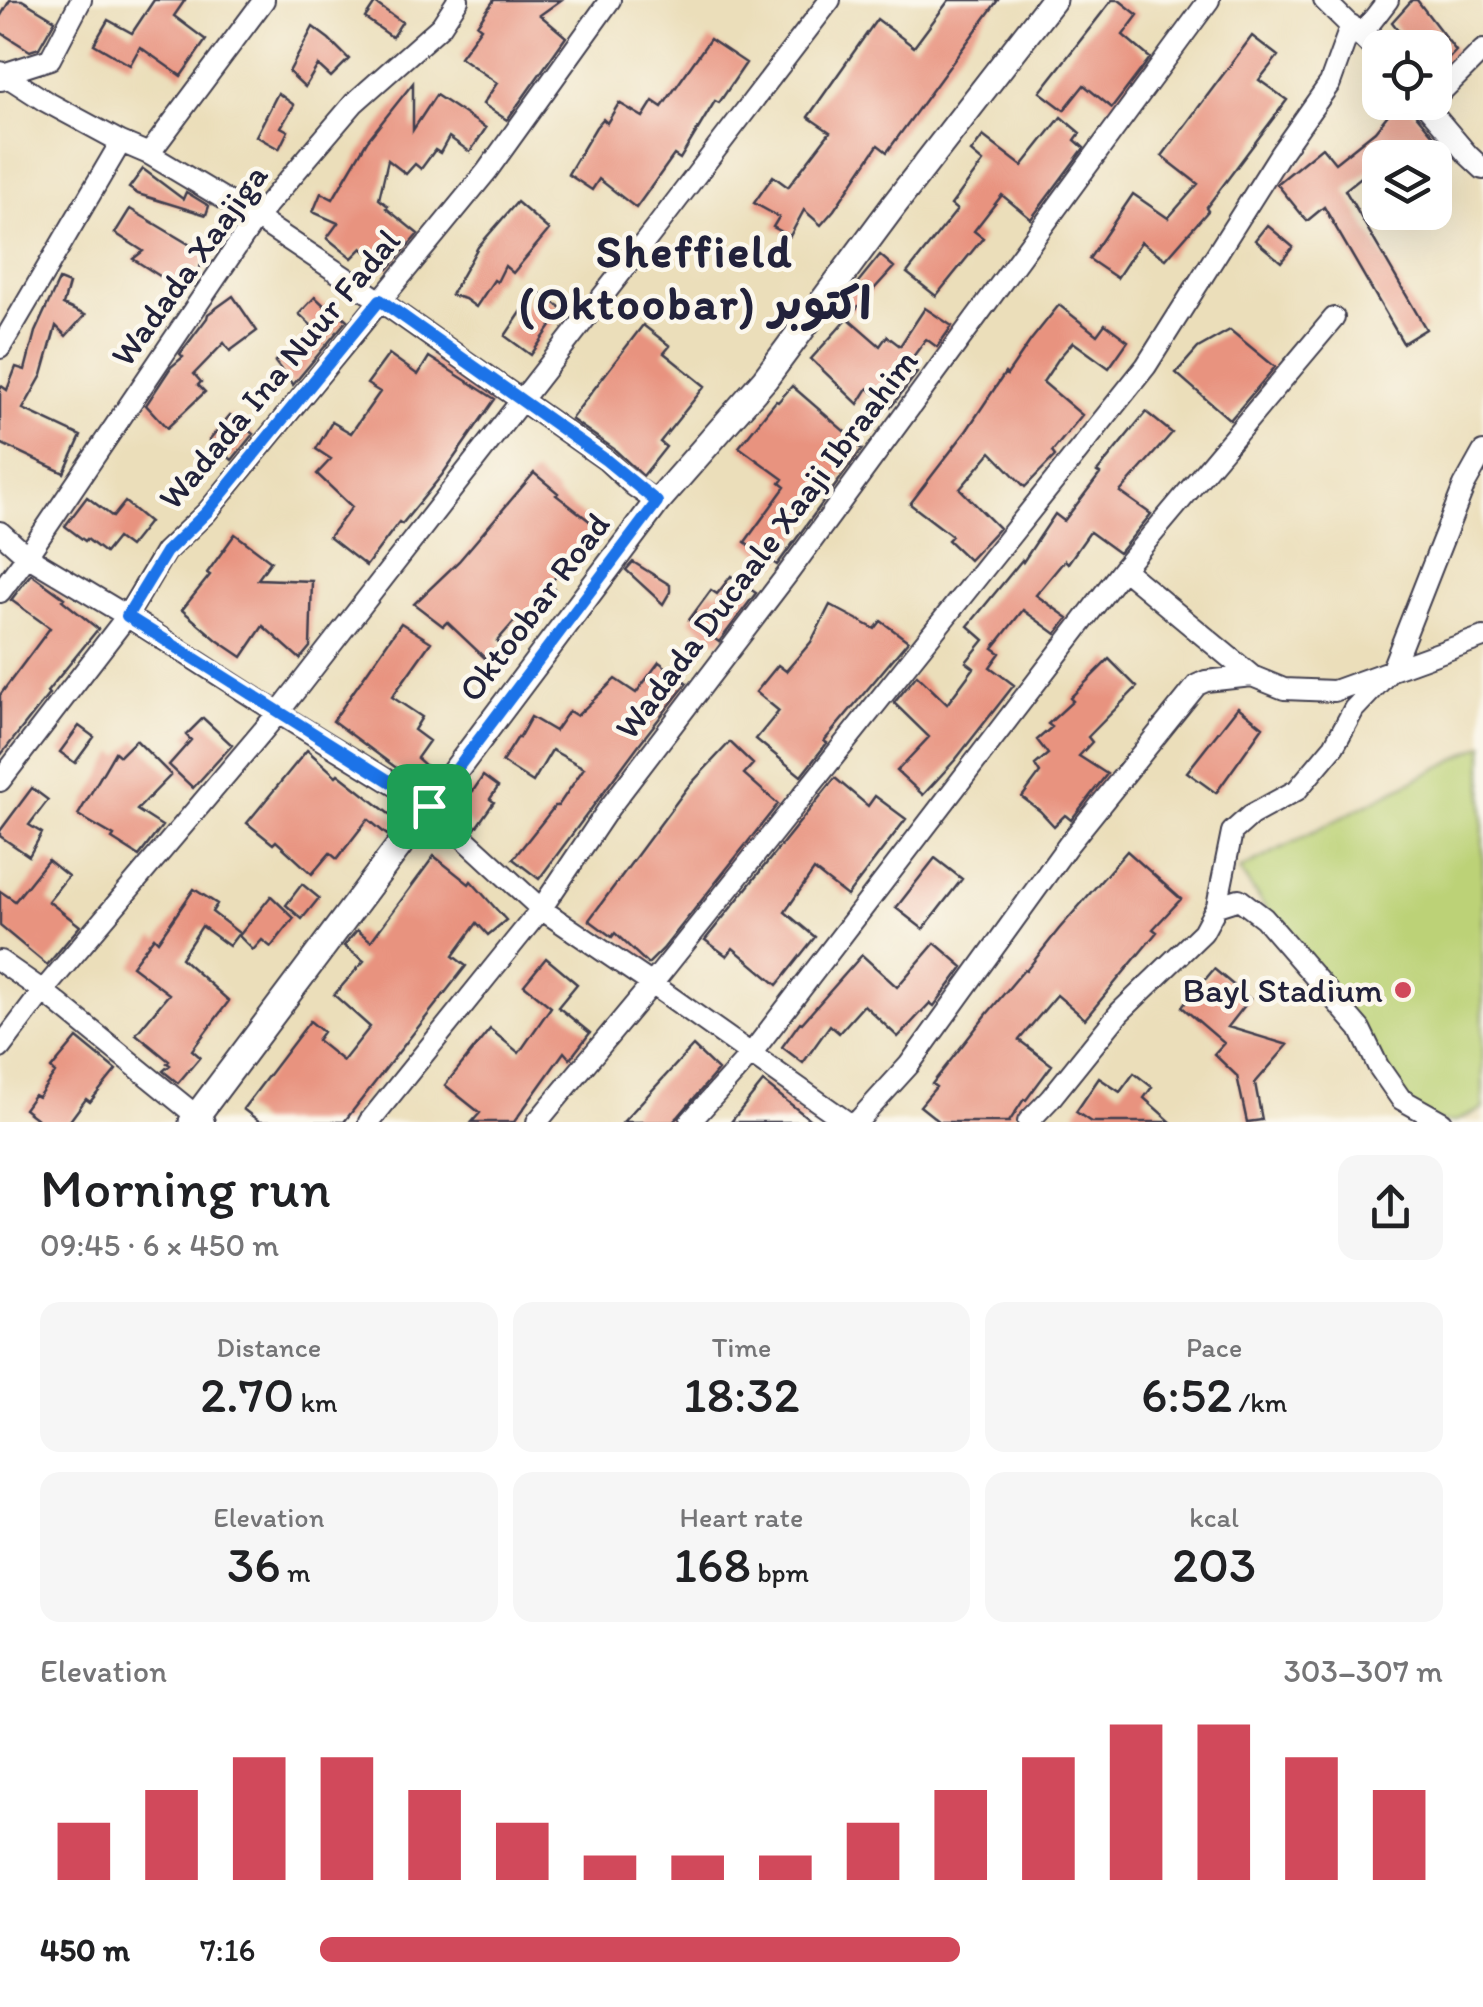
<!DOCTYPE html>
<meta charset="utf-8">
<style>
:root{--surface:#fff;--page:#f6f6f6;--text:#202124;--muted:#757577;--accent:#d1495b}
body{margin:0;font-family:Itim,"Playpen Sans Arabic",sans-serif;background:var(--page);color:var(--text);height:100vh;display:flex;flex-direction:column;font-size:38px;white-space:nowrap}
*{box-sizing:border-box;margin:0}
p{font-size:32px;color:var(--muted)}
.icon{flex:none;width:55px;height:55px;fill:none;stroke:currentColor;stroke-width:2;stroke-linecap:round;stroke-linejoin:round}
.map{position:relative;height:1122px;overflow:hidden}
.side{display:flex;flex-direction:column;background:var(--surface);flex:1}
.side>*{flex:none}
.fabs{position:absolute;left:1362px;top:30px;display:grid;gap:20px}
.fabs a{display:grid;place-items:center;width:90px;height:90px;border-radius:20px;background:var(--surface);box-shadow:0 10px 40px #0002;font-size:50px}
.pin{position:absolute;display:grid;place-items:center;width:85px;height:85px;color:#fff;margin:-42px;border-radius:20px;box-shadow:0 5px 15px #0006}
.round{display:grid;place-items:center;flex:none;width:105px;height:105px;border-radius:20px;background:var(--page)}
.head{display:flex;align-items:center;justify-content:space-between;height:170px;padding:0 40px}
h1{font-size:55px;font-weight:600;line-height:75px}
.figures{display:grid;grid-template-columns:repeat(3,1fr);gap:15px;height:170px;padding:10px 40px}
.figures div{display:grid;align-content:center;border-radius:20px;background:var(--page);text-align:center}
.figures b{font-size:50px;font-weight:600}
.figures small{font-size:28px;font-weight:400}
.figures p{font-size:28px}
.chart{height:280px;padding:20px 40px}
.chart p{display:flex;justify-content:space-between}
.chart svg{width:100%;height:180px;margin-top:10px;stroke:var(--accent);stroke-width:6}
ul{padding:0 40px;list-style:none;font-size:32px}
li{display:grid;grid-template-columns:160px 120px 1fr;align-items:center;height:75px}
li i{height:25px;border-radius:12px;background:var(--accent)}
.map>svg:first-child{display:block}
</style>
<div class="map">
<svg width="1483" height="1122" viewBox="0 0 1483 1122">
<rect width="100%" height="100%" fill="#fbf7ec"/>
<filter id="ink" filterUnits="userSpaceOnUse"><feTurbulence type="fractalNoise" baseFrequency=".01" numOctaves="2"/><feDisplacementMap in="SourceGraphic" scale="20" xChannelSelector="R" yChannelSelector="G"/><feConvolveMatrix kernelMatrix="1 2 1 2 8 2 1 2 1" color-interpolation-filters="sRGB"/></filter>
<filter id="wash" filterUnits="userSpaceOnUse"><feTurbulence type="fractalNoise" baseFrequency=".0048" numOctaves="4" result="noise"/><feDisplacementMap in="SourceGraphic" scale="40" xChannelSelector="R" yChannelSelector="G"/><feGaussianBlur stdDeviation="2.25" result="paint"/><feColorMatrix in="noise" values="0 0 0 0 0 0 0 0 0 0 0 0 0 0 0 0 0 1.4 0 .05"/><feComposite in="paint" operator="in"/></filter>
<g filter="url(#wash)">
<rect width="100%" height="100%" fill="#ebdeba"/>
<path fill="#bcd277" stroke="#6f7a59" stroke-width="2.5" d="M1483 745V1109L1454 1122H1417L1239 870Z"/>
<g id="blocks">
<path fill="#e8937f" d="M10 0H22L55 20 39 48 30 51 0 32V17Z
M154 0H185L174 16 206 40 181 76 140 47 130 65 94 44 108 20 132 33Z
M494 0H561L540 15 566 37 507 120 483 104 497 83 460 57 481 28 477 25Z
M949 0H998L887 152 878 145 834 210 821 225 804 210 790 236 773 227 779 217 754 203 773 176 788 187 830 132 808 117 877 19 914 47Z
M1112 0H1119L1138 15 1123 35 1150 58 1112 108 1084 85 1064 110 1040 92Z
M1412 0H1417L1456 51 1435 73V48H1412L1392 22Z
M375 3 402 22 392 37 365 18Z
M313 27 329 39 349 59 331 77 318 65 305 87 289 72Z
M1252 36 1278 56 1259 80 1287 100 1206 208 1208 211 1166 259 1141 242 1117 278 1089 259 1133 194 1168 218 1198 184 1162 156Z
M710 39 746 63 719 103 715 101 680 159 674 155 636 208 599 179 592 190 568 174 596 127 603 119 607 123 619 103 643 117 653 101 662 107Z
M413 83V130L436 95 486 128 470 152 449 137 440 153 435 150 421 169 415 164 406 174 388 160 379 199 388 206 386 208 418 234 388 269 362 248 352 258 327 238 338 223 313 212 321 193 333 199 367 141Z
M278 93 294 105 281 127 288 131 279 149 256 136Z
M1398 102H1410L1413 111 1452 158H1380V162L1345 190 1426 329 1403 343 1324 207 1307 221 1277 184 1322 147 1335 163 1375 131Z
M1061 117 1080 133 1075 140 1084 148 1031 219 1002 195 974 231 983 238 936 296 907 273 957 210 951 205 983 162 971 152 983 136 1022 166Z
M143 169 183 199 186 192 209 206 206 215 138 194 129 188Z
M517 202 549 230 513 273 505 266 497 282 494 280 476 307 465 299 451 295 478 247Z
M130 209 207 255 185 292 133 259 143 251 115 233Z
M1267 225 1293 247 1281 262 1255 240Z
M880 255 894 267 853 312 842 302Z
M59 280 69 284 63 305 85 315 66 336 56 326 42 375 23 409 81 436 64 473 0 443V385L7 390 16 367 25 370 35 332Z
M536 290 563 309 531 355 505 336Z
M233 296 257 331 230 351 224 343 194 374 201 382 198 385 205 392 167 428 146 405 171 367 183 357 180 354 207 318 208 314Z
M315 297 328 309 331 306 347 320 293 385 275 362 309 334 307 332 312 326 299 314Z
M1059 305 1097 335 1105 324 1128 341 1109 368 1073 342 1059 358 1043 382 1082 415 1052 452 1055 456 1025 487 991 452 960 489 999 528 969 560 948 540 952 536 910 504 967 430 1005 373 1007 375 1031 340Z
M925 308 952 326 937 347 926 339 907 365 917 373 891 407 868 388 858 404 811 359 848 318 880 346 887 336 900 346Z
M643 325 670 346 664 353 705 386 660 442 666 447 643 476 614 449 571 419Z
M1230 330 1275 367 1230 420 1176 373 1198 348Z
M389 354 418 375 429 357 495 399 442 475 402 524 399 522 366 566 329 537 352 507 317 474 331 459 316 449 332 422 351 433 380 392 367 384Z
M792 386 859 444 857 446 862 449 777 565 745 542 785 487 780 483 783 479 739 447 776 401 778 402Z
M1146 412 1172 433 1120 492 1151 514 1119 553 1090 532 1068 563 1065 560 1036 595 1068 618 1056 634 1023 610 993 648 1000 653 990 667 1014 685 956 759 923 795 897 771 929 737 894 703 917 675 947 704 974 668 966 662 984 640 968 626 1022 560 1023 562 1055 514 1064 521 1100 474 1097 472Z
M230 415 253 434 232 460 209 440Z
M534 473 558 493 556 495 596 526 549 585 555 590 528 623 519 616 497 641 502 645 488 661 447 622 443 626 414 604 459 561Z
M87 497 113 517 125 502 149 522 129 547 117 538 105 553 87 539 85 541 65 526Z
M235 534 271 561 258 579 312 581 310 647 300 659 263 626 242 657 217 640 182 610 210 575 207 573Z
M633 562 670 585V592L663 604 626 570Z
M31 574 64 598 62 600 98 629 47 692 49 694 0 756V695L50 628 11 600Z
M731 576 756 593 719 642 689 620 711 590 717 594Z
M830 605 875 629 881 621 908 641 824 741 827 743 801 776 756 739 779 711 756 692 778 665 786 671 811 642Z
M401 623 431 642 392 697 422 717 414 730 429 741 417 758 426 766 414 781 333 721Z
M1109 659 1137 687 1088 737 1092 742 1079 756 1107 774 1071 820 1065 815 1054 826 1040 811 1022 797 1040 773 1035 765 1048 754 1037 740 1052 727 1048 724 1073 701 1070 698Z
M659 662 687 683 640 743 539 879 513 859 555 806H558L584 768 552 750 533 782 502 762 518 737 519 738 531 717 555 731 569 711 577 716 615 679 636 693Z
M1238 707 1263 727 1216 793 1187 772Z
M203 718 232 745 193 788 169 765 191 740 186 735Z
M79 726 94 737 75 763 60 752Z
M136 740 171 775 137 810 162 826 139 856 112 839 114 836 78 815 115 752 120 756Z
M730 742 753 764 744 774 778 804 663 949 648 964 615 933 612 937 589 920 687 788Z
M307 750 336 776 338 774 398 821 387 835 368 819 337 859 330 853 312 874 276 841 273 844 247 823Z
M483 776 498 787 490 799 494 802 475 829 449 806 465 786 473 791Z
M835 778 868 806 875 796 906 819 847 896 814 870 785 912 815 937 777 985 733 948 727 956 705 940Z
M32 788 48 800 29 825 42 833 29 856 0 836V831Z
M1127 851 1181 899 1153 929 1157 932 1085 1019 1057 995 1019 1040 1052 1065 1026 1100 1024 1099 1009 1122H940L920 1106 936 1087 932 1084 987 1014 1024 970 1026 971 1059 929Z
M434 856 469 884 471 881 506 920 488 935 477 923 453 956 466 966 344 1122H260L243 1109 310 1021 323 1032 317 1040 343 1061 370 1027 334 995 364 961 344 946 357 930 371 941Z
M935 858 962 879 923 929 896 908Z
M48 860 68 876 48 901 80 926 47 965 0 926V891L15 901Z
M302 884 319 898 302 919 286 905Z
M194 889 217 904 212 912 239 933 229 946 202 926 181 958 229 1001 192 1050 200 1057 178 1083 163 1071 170 1065 167 1063 169 1061 136 1034 169 994 132 966 154 937 158 941Z
M271 896 294 918 271 947 262 940 253 950 239 936Z
M935 943 963 967 934 1006 930 1003 898 1037 864 1005 839 1033 830 1025 803 1063 782 1047 800 1022 802 1023 862 955 897 987Z
M546 958 577 984 558 1007 590 1033 570 1059 564 1052 514 1122H472L480 1113 445 1085 490 1029 519 1053 551 1007 524 985Z
M1214 969 1250 999 1228 1027 1288 1045 1255 1083 1262 1120 1247 1122 1237 1076 1214 1054 1224 1043 1182 1007Z
M77 1038 116 1070 90 1102 86 1099 69 1122H41L24 1109 34 1095 38 1097 55 1073 51 1069Z
M693 1046 718 1070 678 1117 673 1122H623Z
M1134 1073 1152 1087 1144 1098 1171 1122H1091L1076 1112 1099 1078 1120 1092Z
M763 1082 813 1122H731Z"/>
</g>
</g>
<g filter="url(#ink)">
<use href="#blocks" fill-opacity="0" stroke="#403e4e" stroke-width="2.5"/>
<g fill="none" stroke-linecap="round" stroke-linejoin="round">
<defs>
<path id="minor" d="M1324 0 1380 55
M1361 35 1388 0
M0 72 45 101 121 142 149 154 256 218 379 300 606 460 634 486 657 502
M1 80 3 74 50 59 81 0
M1435 98 1483 50
M1423 102 1468 155 1483 169
M149 154 264 0
M0 348 121 142
M0 532 27 556 127 616 278 713 429 806 541 909 652 984 847 1122
M1123 569 1252 676 1284 689 1334 691 1483 637
M0 592 27 556 256 218 354 103 441 26 458 0
M0 781 127 616 165 552 207 512 487 171 610 0
M1217 906 1239 899 1264 918 1360 1029 1378 1066 1401 1099 1442 1122
M0 961 43 991 204 1122
M0 1048 43 991 278 713 658 225 830 0
M369 1122 541 909 609 808 786 576 1209 0
M537 1122 652 984 1146 366 1280 154 1330 83 1351 25
M690 1122 751 1054 1123 569 1334 318
M857 1122 909 1065 1068 845 1197 685 1206 681 1252 676
M1028 1122 1050 1099 1120 1012 1203 932 1217 906 1232 832 1251 815 1297 790 1334 746 1354 709 1392 669 1464 486 1483 452"/>
<path id="tertiary" d="M192 1122 657 502 765 379 894 205 1053 0"/>
</defs>
<use href="#minor" stroke="#403e4e" stroke-width="24"/>
<use href="#tertiary" stroke="#403e4e" stroke-width="29"/>
<use href="#minor" stroke="#fff" stroke-width="20"/>
<use href="#tertiary" stroke="#fff" stroke-width="25"/>
</g>
</g>
<g fill="none" stroke-linecap="round" stroke-linejoin="round" filter="url(#ink)">
<defs>
<path id="route" d="M380 300 606 460 657 502 429 806 127 616 166 552 207 512Z"/>
</defs>
<use href="#route" stroke="#fff" stroke-width="20"/>
<use href="#route" stroke="#1a73e8" stroke-width="12"/>
</g>
<circle fill="#d1495b" stroke="#fbf7ec" stroke-width="4" cx="1403" cy="990" r="10"/>
<g text-anchor="middle" stroke-width="9" stroke-linejoin="round" paint-order="stroke">
<g font-size="35" fill="#22223b" stroke="#fbf7ec">
<text transform="translate(189 265) rotate(-54)" y="12">Wadada Xaajiga</text>
<text transform="translate(279 369) rotate(-50)" y="12">Wadada Ina Nuur Fadal</text>
<text transform="translate(766 544) rotate(-53)" y="12">Wadada Ducaale Xaaji Ibraahim</text>
<text transform="translate(534 607) rotate(-53)" y="12">Oktoobar Road</text>
</g>
<g font-size="35" fill="#22223b" stroke="#fbf7ec" text-anchor="end">
<text x="1383" y="1002">Bayl Stadium</text>
</g>
<g font-size="45" font-weight="bold" letter-spacing="2.5" fill="#22223b" stroke="#fbf7ec">
<text x="695" y="267">Sheffield<tspan x="695" dy="52">(Oktoobar) اكتوبر</tspan></text>
</g>
</g>
</svg>
<div class="fabs">
<a><svg class="icon" aria-label="locate" viewBox="0 0 24 24"><circle cx="12" cy="12" r="6"/><path d="M12 2v4M12 18v4M2 12h4M18 12h4"/></svg></a>
<a><svg class="icon" aria-label="layers" viewBox="0 0 24 24"><path d="M12 4l9 5-9 5-9-5zM3 14l9 5 9-5"/></svg></a>
</div>
<div class="pin" style="left:429px;top:806px;background:#1e9e55"><svg class="icon" aria-label="arrive" viewBox="0 0 24 24"><path d="M6 21V4h12l-3 4 3 4H6"/></svg></div>
</div>
<section class="side">
<div class="head"><div><h1>Morning run</h1><p>09:45 · 6 × 450 m</p></div><a class="round"><svg class="icon" aria-label="share" viewBox="0 0 24 24"><path d="M12 15V3M7 8l5-5 5 5M5 13v7h14v-7"/></svg></a></div>
<div class="figures">
<div><p>Distance</p><b>2.70<small> km</small></b></div>
<div><p>Time</p><b>18:32</b></div>
<div><p>Pace</p><b>6:52<small> /km</small></b></div>
</div>
<div class="figures">
<div><p>Elevation</p><b>36<small> m</small></b></div>
<div><p>Heart rate</p><b>168<small> bpm</small></b></div>
<div><p>kcal</p><b>203</b></div>
</div>
<div class="chart"><p><span>Elevation</span>303–307 m</p>
<svg viewBox="0 0 160 44" preserveAspectRatio="none"><path d="M5 44V30M15 44V22M25 44V14M35 44V14M45 44V22M55 44V30M65 44V38M75 44V38M85 44V38M95 44V30M105 44V22M115 44V14M125 44V6M135 44V6M145 44V14M155 44V22"/></svg>
</div>
<ul>
<li><b>450 m</b>7:16<i style="width:57%"></i></li>
</ul>
</section>
